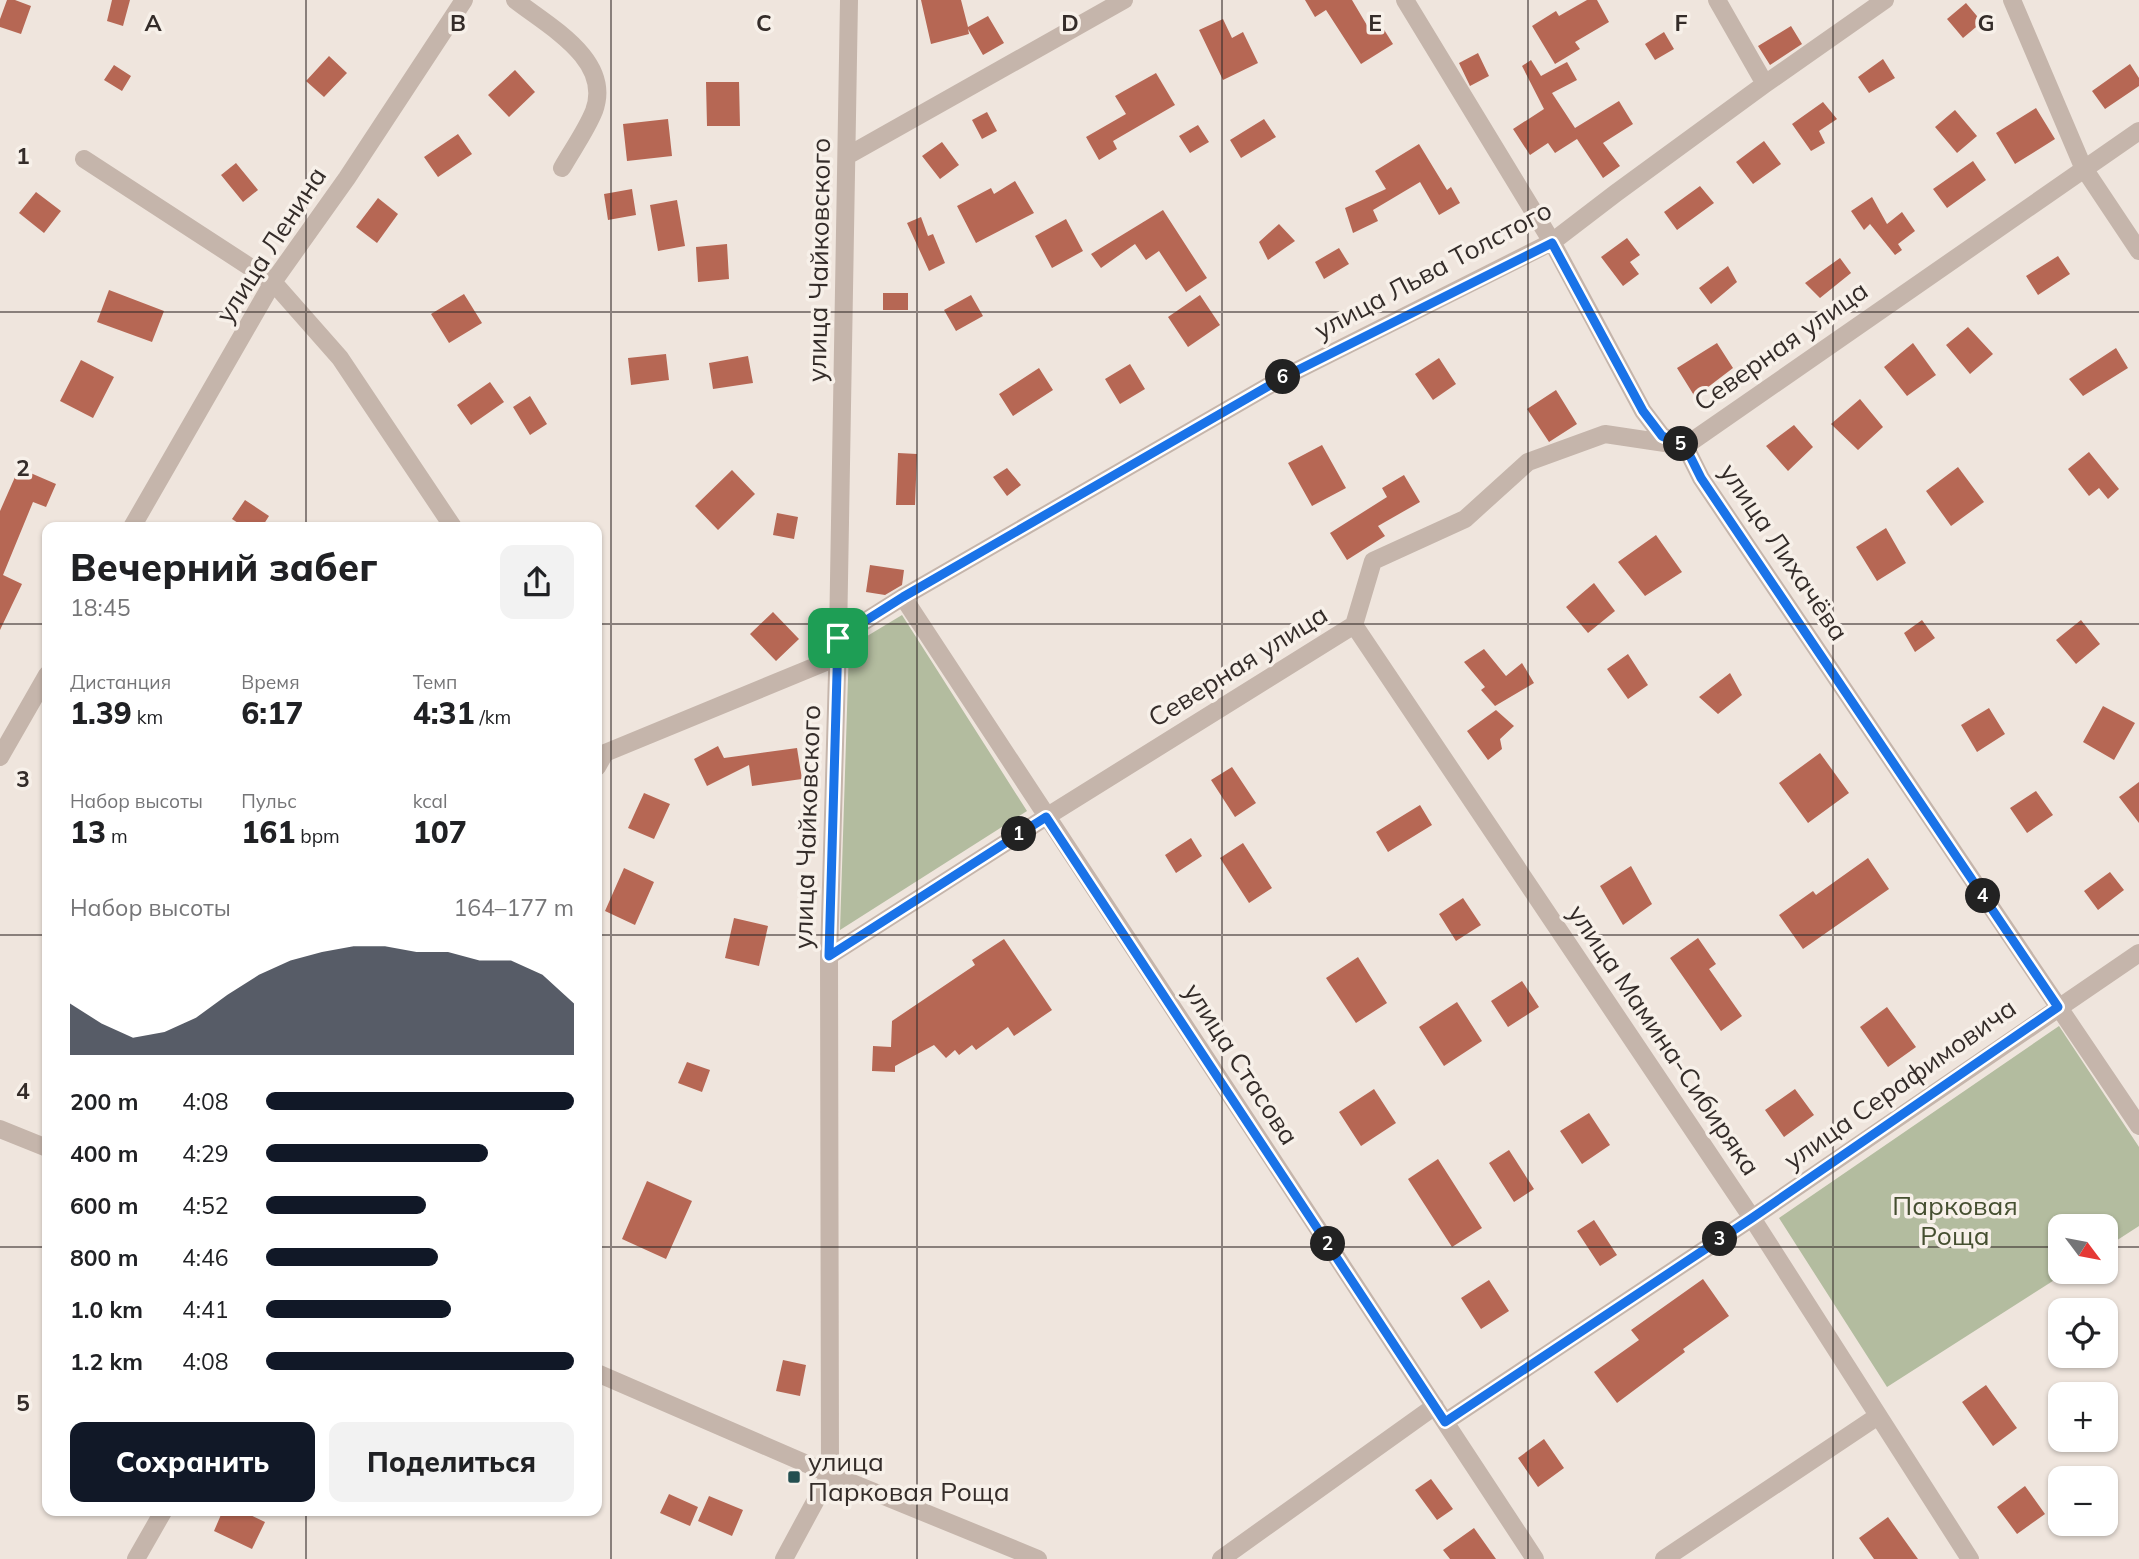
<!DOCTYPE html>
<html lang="ru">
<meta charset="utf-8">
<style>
:root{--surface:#fff;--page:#f2f2f2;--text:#202124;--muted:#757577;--accent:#111827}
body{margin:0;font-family:Mulish,sans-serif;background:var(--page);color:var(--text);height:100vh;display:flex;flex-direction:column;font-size:26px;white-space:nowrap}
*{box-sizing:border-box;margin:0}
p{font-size:23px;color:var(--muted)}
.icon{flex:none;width:38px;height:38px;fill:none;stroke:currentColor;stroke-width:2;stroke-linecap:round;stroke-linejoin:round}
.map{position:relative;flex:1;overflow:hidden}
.panel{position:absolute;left:42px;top:522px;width:560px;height:994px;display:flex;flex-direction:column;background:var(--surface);border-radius:14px;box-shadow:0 2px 5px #0004}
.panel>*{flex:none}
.needle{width:46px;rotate:122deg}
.controls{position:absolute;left:2048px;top:1214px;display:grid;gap:14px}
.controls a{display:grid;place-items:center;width:70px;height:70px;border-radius:14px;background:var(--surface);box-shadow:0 2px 5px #0004;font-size:35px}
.pin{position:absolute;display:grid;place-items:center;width:60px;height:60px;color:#fff;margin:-30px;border-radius:14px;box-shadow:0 4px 10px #0006}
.km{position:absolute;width:35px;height:35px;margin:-18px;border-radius:50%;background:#222;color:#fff;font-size:19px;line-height:35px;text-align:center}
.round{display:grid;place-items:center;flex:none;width:74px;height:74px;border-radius:14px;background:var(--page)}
.headline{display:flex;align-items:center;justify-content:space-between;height:119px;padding:0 28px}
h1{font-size:38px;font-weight:800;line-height:52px}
.figures{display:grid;grid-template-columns:repeat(3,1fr);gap:10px;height:119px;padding:7px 28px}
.figures div{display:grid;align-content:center}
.figures b{font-size:30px;font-weight:800}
.figures small{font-size:19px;font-weight:400}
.figures p{font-size:19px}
.chart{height:196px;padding:14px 28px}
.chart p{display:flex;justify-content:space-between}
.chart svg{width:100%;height:126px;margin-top:7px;fill:var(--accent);opacity:.7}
.button{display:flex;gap:14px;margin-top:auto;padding:14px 28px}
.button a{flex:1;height:80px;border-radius:14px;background:var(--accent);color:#fff;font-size:28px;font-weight:800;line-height:80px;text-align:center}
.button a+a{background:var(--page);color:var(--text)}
ul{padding:0 28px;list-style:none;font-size:23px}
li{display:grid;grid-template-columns:112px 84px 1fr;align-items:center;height:52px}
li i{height:18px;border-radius:9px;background:var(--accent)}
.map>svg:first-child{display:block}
</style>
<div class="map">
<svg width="2139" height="1559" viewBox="0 0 2139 1559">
<rect width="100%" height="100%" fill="#efe5dd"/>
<path fill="#b3bc9f" d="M902 615 1027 811 840 930 849 647Z
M2059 1026 2139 1147V1226L2105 1248V1227H2060V1272H2067L1887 1387 1779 1218Z"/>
<path fill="#b66754" d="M7 0H15L31 6 21 34 0 27V19Z
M112 0H130L123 26 107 21Z
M921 0H961L968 27 988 16 1004 43 983 55 968 29 969 34 931 44Z
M1305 0H1352L1368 27 1378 20 1393 44 1361 64 1326 10 1315 17Z
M1587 0H1597L1609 22 1575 42 1580 49 1555 64 1532 26 1556 11 1559 16Z
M1966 3 1982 22 1963 38 1947 19Z
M1223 19 1232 38 1243 32 1258 63 1223 80 1199 30Z
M1791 26 1802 44 1770 65 1758 46Z
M1664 32 1674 49 1655 60 1645 44Z
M1478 53 1489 76 1470 86 1459 63Z
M329 56 347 73 324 97 306 81Z
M1883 59 1895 78 1869 93 1858 77Z
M1531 60 1541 76 1567 62 1577 80 1552 93 1575 128 1619 101 1633 124 1603 143 1620 166 1603 178 1577 139 1555 153 1548 143 1530 155 1513 129 1544 109 1522 66Z
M2130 64 2139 78V86L2105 109 2092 91Z
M114 65 131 76 122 91 104 80Z
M515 70 535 92 509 117 488 95Z
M1156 73 1175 105 1113 141 1117 149 1099 160 1086 137 1126 114 1115 96Z
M706 82H739L740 126H707Z
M1823 102 1837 119 1819 131 1825 143 1811 151 1792 124Z
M2036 108 2055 139 2015 164 1996 133Z
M1955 110 1977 136 1957 153 1935 127Z
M987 112 997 131 982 139 972 120Z
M668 119 672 156 627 161 623 124Z
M1264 119 1276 137 1241 158 1230 140Z
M1198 125 1209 142 1190 153 1179 136Z
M458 134 472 154 438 177 424 157Z
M1764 141 1781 164 1753 184 1736 162Z
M942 142 959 165 940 179 922 156Z
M1419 144 1447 190 1451 187 1460 203 1439 215 1420 182 1373 210 1378 221 1353 233 1345 208 1386 189 1375 171Z
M1973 161 1986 180 1947 208 1933 189Z
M236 163 258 190 243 202 221 175Z
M1015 181 1034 213 976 243 957 206 991 188 994 194Z
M1700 186 1714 203 1677 230 1664 212Z
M632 189 636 215 608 220 604 194Z
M36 192 61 211 44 233 19 213Z
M1872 197 1887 224 1902 212 1915 231 1898 244 1902 250 1895 255 1870 224 1864 230 1851 211Z
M378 198 398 214 377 243 356 227Z
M677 200 685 246 658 251 650 205Z
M1163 210 1207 278 1186 292 1159 251 1146 260 1135 244 1101 268 1091 254Z
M921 217 928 236 933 234 945 263 929 271 907 223Z
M1066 219 1083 251 1052 268 1035 236Z
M1279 224 1295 241 1268 260 1259 242Z
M1627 238 1640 255 1630 262 1639 274 1623 286 1601 257Z
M727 244 729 279 698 282 696 247Z
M1339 248 1349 264 1324 279 1315 262Z
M2058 256 2070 274 2038 295 2026 276Z
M1840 258 1851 273 1820 298 1805 283Z
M1728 266 1737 282 1711 304 1699 288Z
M109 290 164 311 152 342 97 322Z
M883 293H908V310H883Z
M464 294 482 323 449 343 431 314Z
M971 295 983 316 956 331 944 310Z
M1200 295 1220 325 1188 347 1168 317Z
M1968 327 1993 354 1970 374 1946 345Z
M1717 343 1733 368 1695 397 1677 368Z
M1913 343 1936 375 1907 396 1884 367Z
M2116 348 2128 368 2083 396 2069 379Z
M666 354 669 380 631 385 628 358Z
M748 356 753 383 713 389 709 363Z
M1439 358 1456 384 1433 400 1415 374Z
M81 360 114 377 93 418 60 401Z
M1130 364 1145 389 1120 404 1105 379Z
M1039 368 1053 390 1013 416 999 394Z
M490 382 504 402 471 425 457 405Z
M1556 390 1577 424 1549 442 1527 409Z
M530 396 547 424 530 435 513 407Z
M1860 399 1883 427 1858 450 1831 424Z
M1794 425 1813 447 1788 471 1766 446Z
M1322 445 1346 488 1312 506 1288 463Z
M2089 452 2119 489 2108 499 2099 488 2089 496 2068 469Z
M898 453 917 454 915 505H896Z
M1958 467 1984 502 1951 526 1926 491Z
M19 468 56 484 46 507 33 502 3 575 22 584 0 630V511Z
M1007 468 1021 485 1007 496 993 477Z
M732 470 755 494 718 530 695 506Z
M1404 475 1420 502 1378 526 1385 536 1347 560 1330 533 1387 497 1382 488Z
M245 500 269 516 262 527H244L232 519Z
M777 513 798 517 794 539 773 535Z
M1886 528 1906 563 1877 581 1856 547Z
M1656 535 1682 572 1645 596 1618 562Z
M870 565 904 570 902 585 885 595 866 592Z
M1594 583 1615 611 1588 633 1566 607Z
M773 612 799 639 776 661 750 634Z
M1922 620 1935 638 1915 652 1904 633Z
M2081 620 2100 644 2076 664 2056 640Z
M1484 649 1506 676 1522 663 1534 683 1495 706 1481 690 1485 687 1464 662Z
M1628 654 1648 685 1628 699 1607 669Z
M1730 673 1742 695 1718 714 1699 697Z
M2103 706 2135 723 2114 760 2083 742Z
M1989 708 2005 734 1977 752 1961 725Z
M1496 710 1514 726 1500 739 1502 749 1488 760 1467 731Z
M718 746 724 758 797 748 802 779 752 786 749 765 707 786 694 759Z
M1820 753 1849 793 1808 823 1779 783Z
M1232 767 1256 803 1235 817 1211 780Z
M2139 782V823L2119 797Z
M2036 791 2053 815 2027 833 2010 808Z
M644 793 670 804 654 839 628 828Z
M1420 805 1432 825 1388 852 1376 832Z
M1191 838 1202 856 1176 873 1165 855Z
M1243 843 1272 888 1249 903 1220 858Z
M1868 858 1889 889 1803 949 1779 915 1813 891 1816 895Z
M1631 866 1652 904 1623 925 1600 886Z
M624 868 654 882 635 925 605 911Z
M2110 872 2124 890 2098 910 2084 891Z
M1463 898 1481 925 1456 941 1439 914Z
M734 918 768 926 759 966 725 958Z
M1698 938 1716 964 1709 969 1742 1016 1721 1031 1670 958Z
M1004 939 1052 1010 1014 1036 1008 1027 976 1050 972 1045 959 1055 955 1050 946 1058 934 1045 895 1066V1072L872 1071 873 1046 891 1047 892 1021 975 965 972 960Z
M1358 957 1387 1003 1356 1023 1326 978Z
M1522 981 1539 1007 1508 1027 1491 1001Z
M1457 1002 1482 1041 1444 1066 1419 1027Z
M1887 1007 1916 1047 1888 1067 1860 1027Z
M687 1062 710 1070 702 1092 678 1083Z
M1374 1089 1396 1123 1361 1146 1339 1112Z
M1795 1089 1814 1115 1784 1137 1765 1110Z
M1589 1113 1610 1145 1582 1164 1560 1131Z
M1509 1150 1534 1189 1514 1202 1489 1163Z
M1438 1159 1482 1228 1452 1247 1408 1179Z
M647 1181 692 1201 666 1259 622 1239Z
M1594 1220 1617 1255 1600 1266 1577 1231Z
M1703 1279 1729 1316 1683 1349 1685 1352 1617 1403 1594 1372 1639 1340 1631 1330Z
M1489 1280 1509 1311 1481 1329 1461 1298Z
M783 1360 806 1365 800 1396 776 1391Z
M1986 1385 2017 1428 1993 1446 1962 1402Z
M1544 1439 1564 1468 1538 1487 1518 1458Z
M1431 1479 1453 1509 1437 1520 1415 1490Z
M2025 1486 2045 1514 2017 1534 1997 1507Z
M669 1494 698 1507 690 1526 660 1513Z
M709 1496 743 1510 732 1536 698 1521Z
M223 1510H240L265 1522 252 1549 214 1531Z
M1888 1517 1918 1559H1874L1859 1538Z
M1474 1528 1496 1559H1450L1443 1550Z"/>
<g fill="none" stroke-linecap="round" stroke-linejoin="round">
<path stroke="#c5b5ab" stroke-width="18" d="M515 0C548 26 613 60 594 111 586 131 572 150 562 168
M1405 0 1552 242 1643 411 1662 436 1685 446 1701 478 2139 1126
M1717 0 1765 84
M2012 0 2083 167 2139 251
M847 156 1124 0
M84 159 273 282 340 358 453 527
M132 527 273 282 347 178 464 0
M903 597 1535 1559
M1354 625 1752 1218 1970 1559
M838 638 903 597 1284 377 1552 242 1616 193 1765 84 1885 0
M0 757 47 675
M597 767 605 753 838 657
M829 956 1046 817 1354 625 1373 561 1465 519 1528 462 1605 434 1685 446 2139 131
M0 1129 47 1148
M597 1373 830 1474 1038 1559
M1445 1422 1752 1218 2139 953
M136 1559 164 1510
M784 1559 830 1474 829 956 838 638 849 0
M1221 1559 1435 1406
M1664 1559 1878 1416"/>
</g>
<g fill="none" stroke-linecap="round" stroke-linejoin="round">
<defs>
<path id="route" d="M1552 243 1643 411 1662 436 1685 446 1701 478 2058 1007 1752 1218 1445 1422 1046 817 829 956 838 638 903 597 1284 377Z"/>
</defs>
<use href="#route" stroke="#fff" stroke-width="14"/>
<use href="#route" stroke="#1a73e8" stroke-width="9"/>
</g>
<path fill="none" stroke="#342c29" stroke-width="2" stroke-opacity="0.55" d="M306 0V527M611 0V1559M917 0V1559M1222 0V1559M1528 0V1559M1833 0V1559M0 312H2139M0 624H47M597 624H2139M0 935H47M597 935H2139M0 1247H47M597 1247H2060M2105 1247H2139M306 1510V1559"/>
<rect fill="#244f50" stroke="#f7f0e9" stroke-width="2.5" x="787" y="1470" width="14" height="14" rx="3.5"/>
<g text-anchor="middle" stroke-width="7" stroke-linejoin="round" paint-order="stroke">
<g font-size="26" fill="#342c29" stroke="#f7f0e9">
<text transform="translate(271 245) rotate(-57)" y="9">улица Ленина</text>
<text transform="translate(819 260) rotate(-89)" y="9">улица Чайковского</text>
<text transform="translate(1433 270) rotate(-28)" y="9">улица Льва Толстого</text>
<text transform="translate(1781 346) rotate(-35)" y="9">Северная улица</text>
<text transform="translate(1784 552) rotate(56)" y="9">улица Лихачёва</text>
<text transform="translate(1238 666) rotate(-32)" y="9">Северная улица</text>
<text transform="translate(807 827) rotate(-88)" y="9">улица Чайковского</text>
<text transform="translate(1664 1040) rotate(56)" y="9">улица Мамина-Сибиряка</text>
<text transform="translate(1241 1064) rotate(57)" y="9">улица Стасова</text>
<text transform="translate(1900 1084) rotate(-35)" y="9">улица Серафимовича</text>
</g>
<g font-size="26" fill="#454f30" stroke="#f7f0e9">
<text x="1955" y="1215">Парковая<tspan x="1955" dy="30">Роща</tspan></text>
</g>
<g font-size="26" fill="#342c29" stroke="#f7f0e9" text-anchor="start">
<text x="808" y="1471">улица<tspan x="808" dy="30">Парковая Роща</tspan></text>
</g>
</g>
<g font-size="23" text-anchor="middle" font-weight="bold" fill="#342c29" stroke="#f7f0e9" stroke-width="7" stroke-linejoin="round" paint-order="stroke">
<text x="153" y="31">A</text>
<text x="458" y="31">B</text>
<text x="764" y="31">C</text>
<text x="1070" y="31">D</text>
<text x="1375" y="31">E</text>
<text x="1681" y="31">F</text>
<text x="1986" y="31">G</text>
<text x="23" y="164">1</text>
<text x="23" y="476">2</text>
<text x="23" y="787">3</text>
<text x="23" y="1099">4</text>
<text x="23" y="1411">5</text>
</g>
</svg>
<div class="controls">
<a><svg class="needle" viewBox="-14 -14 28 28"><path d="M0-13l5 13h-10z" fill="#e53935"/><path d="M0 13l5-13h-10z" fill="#757577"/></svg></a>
<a><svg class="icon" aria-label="locate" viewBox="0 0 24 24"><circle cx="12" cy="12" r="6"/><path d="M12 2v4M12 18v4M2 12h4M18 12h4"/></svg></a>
<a>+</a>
<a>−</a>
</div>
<div class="pin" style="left:838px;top:638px;background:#1e9e55"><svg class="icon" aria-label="arrive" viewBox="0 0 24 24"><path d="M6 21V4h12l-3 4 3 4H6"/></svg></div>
<b class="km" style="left:1019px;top:834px">1</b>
<b class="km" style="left:1328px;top:1244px">2</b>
<b class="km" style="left:1720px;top:1239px">3</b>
<b class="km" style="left:1983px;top:896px">4</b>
<b class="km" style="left:1681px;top:444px">5</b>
<b class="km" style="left:1283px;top:377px">6</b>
<section class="panel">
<div class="headline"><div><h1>Вечерний забег</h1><p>18:45</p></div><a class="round"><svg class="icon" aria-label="share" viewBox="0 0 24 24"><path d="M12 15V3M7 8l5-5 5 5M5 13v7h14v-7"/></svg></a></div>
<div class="figures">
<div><p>Дистанция</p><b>1.39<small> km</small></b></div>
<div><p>Время</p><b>6:17</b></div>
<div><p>Темп</p><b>4:31<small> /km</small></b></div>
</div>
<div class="figures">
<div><p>Набор высоты</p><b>13<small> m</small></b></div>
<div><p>Пульс</p><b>161<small> bpm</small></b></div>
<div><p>kcal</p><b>107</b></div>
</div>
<div class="chart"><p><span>Набор высоты</span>164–177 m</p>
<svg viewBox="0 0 160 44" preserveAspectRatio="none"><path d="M0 44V26L10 33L20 38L30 36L40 31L50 23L60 16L70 11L80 8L90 6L100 6L110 8L120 8L130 11L140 11L150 16L160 26V44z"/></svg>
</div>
<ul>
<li><b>200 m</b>4:08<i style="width:100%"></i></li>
<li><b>400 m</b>4:29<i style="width:72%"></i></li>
<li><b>600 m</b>4:52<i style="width:52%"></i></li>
<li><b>800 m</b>4:46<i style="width:56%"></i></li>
<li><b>1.0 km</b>4:41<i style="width:60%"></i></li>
<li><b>1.2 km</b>4:08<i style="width:100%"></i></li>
</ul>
<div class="button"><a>Сохранить</a><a>Поделиться</a></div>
</section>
</div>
